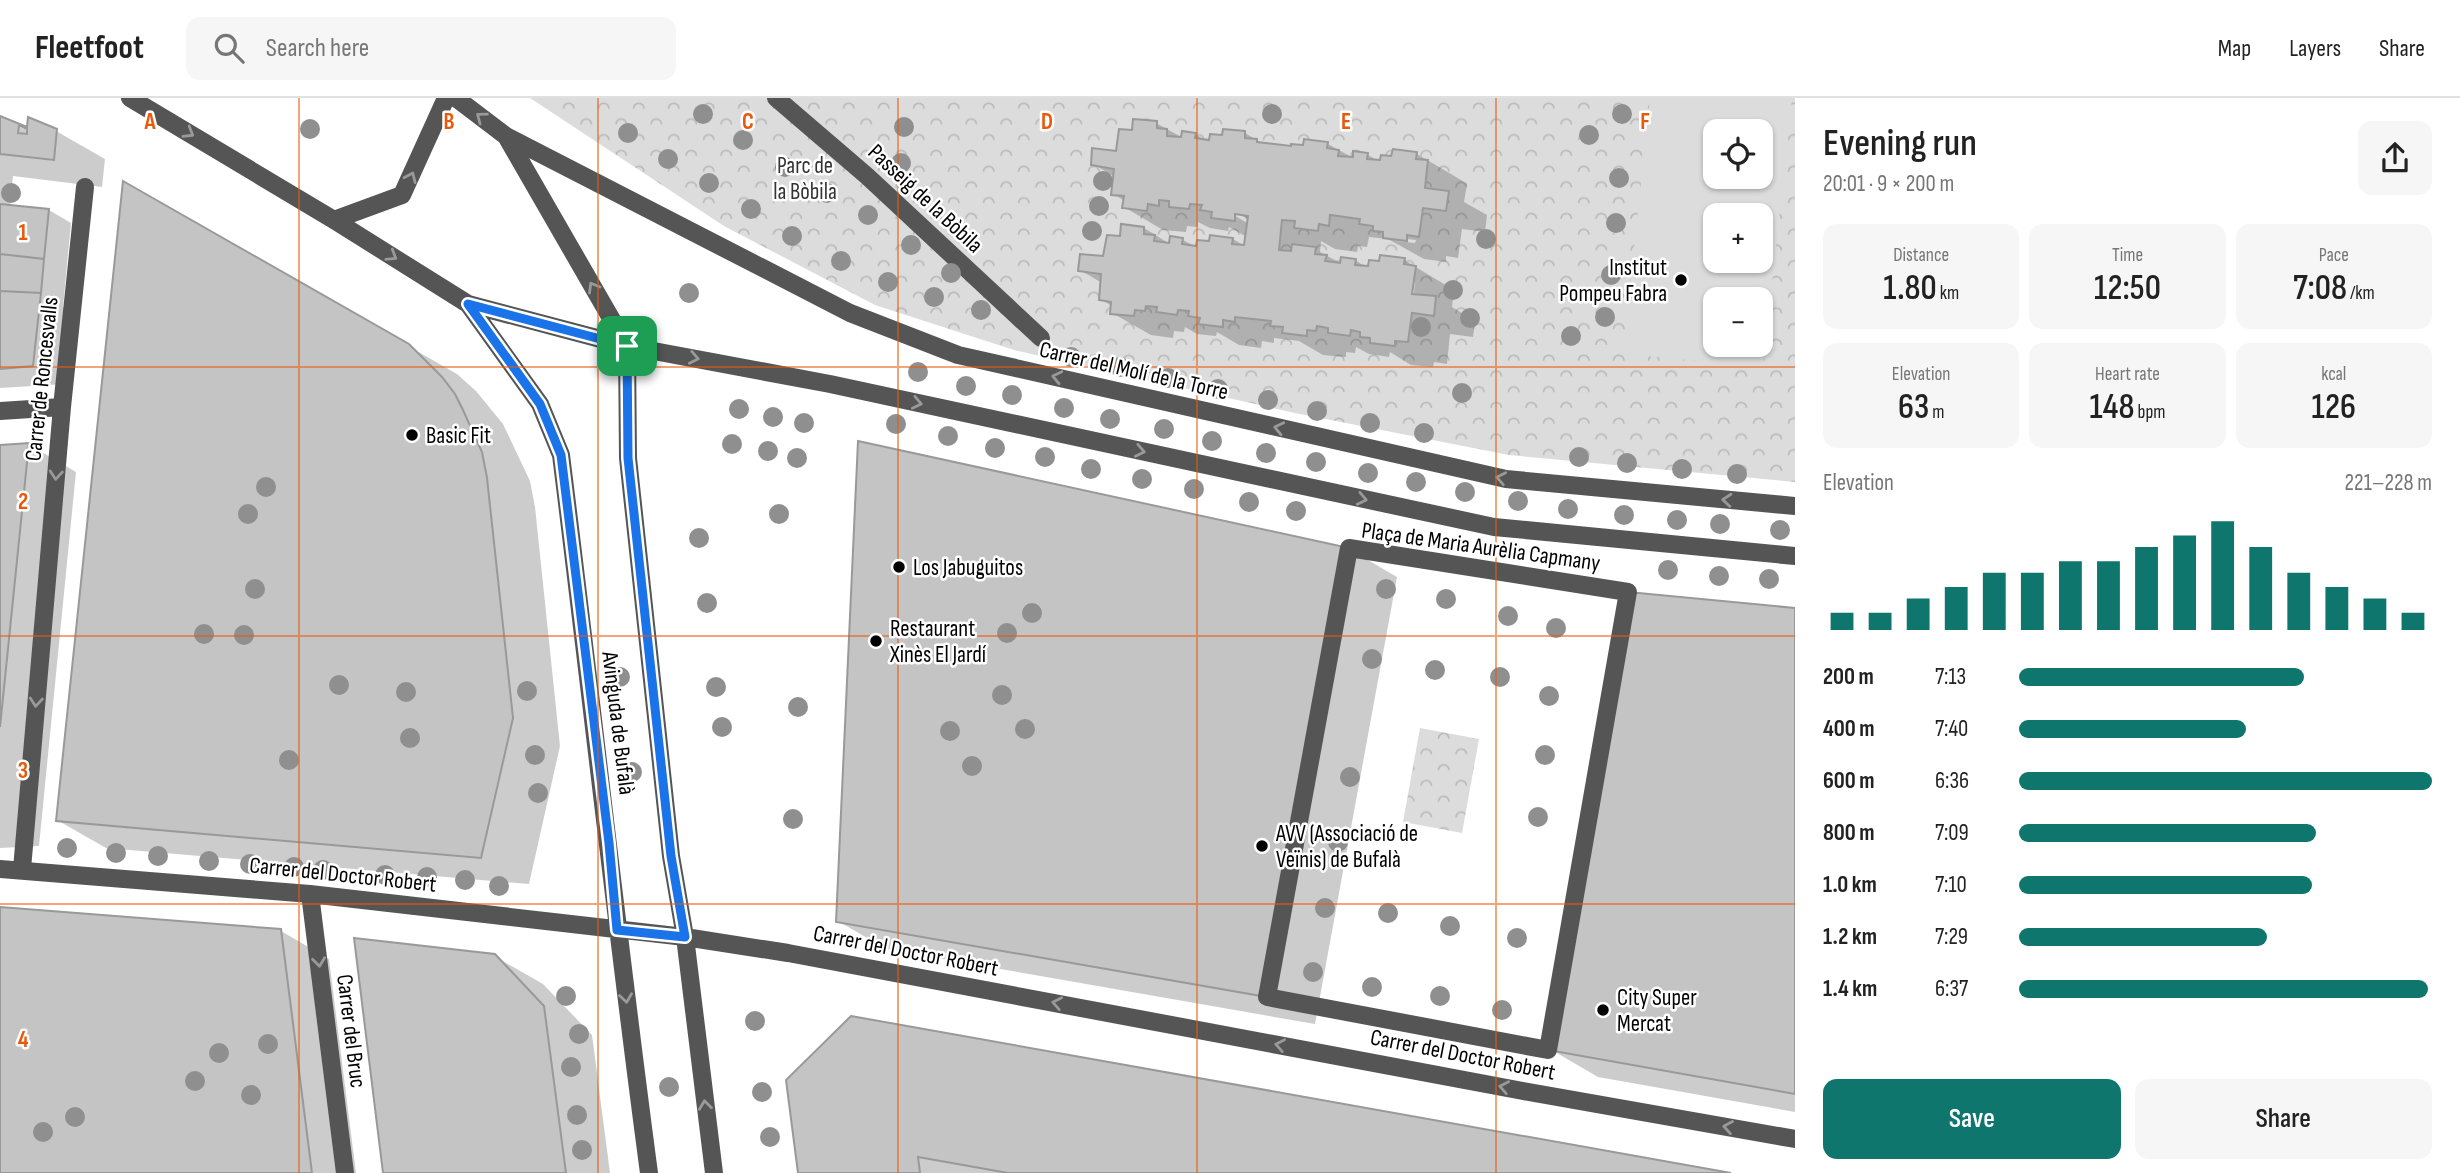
<!DOCTYPE html>
<meta charset="utf-8">
<style>
:root{--surface:#fff;--page:#f6f6f6;--text:#222;--muted:#767676;--line:#e0e0e0;--accent:#0f766e}
body{margin:0;font-family:"Sofia Sans Condensed",sans-serif;background:var(--page);color:var(--text);height:100vh;display:flex;flex-direction:column;font-size:26px;white-space:nowrap}
*{box-sizing:border-box;margin:0}
p{font-size:23px;color:var(--muted)}
.icon{flex:none;width:38px;height:38px;fill:none;stroke:currentColor;stroke-width:2;stroke-linecap:round;stroke-linejoin:round}
.map{position:relative;flex:1;overflow:hidden}
.drawer{display:flex;flex-direction:column;background:var(--surface);width:665px}
.drawer>*{flex:none}
.fabs{position:absolute;left:1703px;top:21px;display:grid;gap:14px}
.fabs a{display:grid;place-items:center;width:70px;height:70px;border-radius:14px;background:var(--surface);box-shadow:0 2px 5px #0004;font-size:35px}
.pin{position:absolute;display:grid;place-items:center;width:60px;height:60px;color:#fff;margin:-30px;border-radius:14px;box-shadow:0 4px 10px #0006}
.round{display:grid;place-items:center;flex:none;width:74px;height:74px;border-radius:14px;background:var(--page)}
.head{display:flex;align-items:center;justify-content:space-between;height:119px;padding:0 28px}
h1{font-size:38px;font-weight:600;line-height:52px}
.metrics{display:grid;grid-template-columns:repeat(3,1fr);gap:10px;height:119px;padding:7px 28px}
.metrics div{display:grid;align-content:center;border-radius:14px;background:var(--page);text-align:center}
.metrics b{font-size:35px;font-weight:600}
.metrics small{font-size:19px;font-weight:400}
.metrics p{font-size:19px}
.chart{height:196px;padding:14px 28px}
.chart p{display:flex;justify-content:space-between}
.chart svg{width:100%;height:126px;margin-top:7px;stroke:var(--accent);stroke-width:6}
.button{display:flex;gap:14px;margin-top:auto;padding:14px 28px}
.button a{flex:1;height:80px;border-radius:14px;background:var(--accent);color:#fff;font-size:28px;font-weight:600;line-height:80px;text-align:center}
.button a+a{background:var(--page);color:var(--text)}
ul{padding:0 28px;list-style:none;font-size:23px}
li{display:grid;grid-template-columns:112px 84px 1fr;align-items:center;height:52px}
li i{height:18px;border-radius:9px;background:var(--accent)}
header{display:flex;align-items:center;gap:42px;box-sizing:border-box;height:98px;padding:0 35px;background:var(--surface);border-bottom:2px solid var(--line)}
header strong{font-size:33px}
nav{display:flex;gap:38px;margin-inline-start:auto;font-size:24px}
.search{width:490px;height:63px;background:var(--page);display:flex;align-items:center;gap:18px;box-sizing:border-box;padding:0 24px;border-radius:14px;color:var(--muted);font-size:26px}
main{display:flex;flex:1;min-height:0}
.map>svg:first-child{display:block}
</style>
<header>
<strong>Fleetfoot</strong>
<div class="search"><svg class="icon" aria-label="search" viewBox="0 0 24 24"><circle cx="10" cy="10" r="6"/><path d="M15 15l6 6"/></svg>Search here</div>
<nav><a>Map</a><a>Layers</a><a>Share</a></nav>
</header>
<main>
<div class="map">
<svg width="1795" height="1075" viewBox="0 0 1795 1075">
<defs>
<pattern id="park-crowns" width="20" height="18" patternUnits="userSpaceOnUse" patternTransform="scale(1.75)"><rect width="20" height="18" fill="#dcdcdc"/><path d="M2 6a3 3 0 1 1 6 0M12 15a3 3 0 1 1 6 0" fill="none" stroke="#bbb"/></pattern>
</defs>
<rect width="100%" height="100%" fill="#fff"/>
<path fill="url(#park-crowns)" fill-rule="evenodd" d="M530 0H1795V384L1509 357 1295 315 1014 252 875 207 724 128ZM1715 33H1760V79H1715ZM1715 117H1760V163H1715ZM1715 201H1760V247H1715Z
M1420 630 1479 641 1462 735 1403 724Z"/>
<path fill="#dcdcdc" fill-rule="evenodd" d="M1650 0H1792L1763 269 1623 256ZM1715 33H1760V79H1715ZM1715 117H1760V163H1715ZM1715 201H1760V247H1715Z"/>
<path fill="#0003" fill-rule="evenodd" d="M0 20 29 33H56L105 61 102 89 13 78 10 109 49 112 71 125 63 209 72 215 65 286 0 290Z
M1156 25 1183 40 1195 36 1210 45 1245 35 1265 47 1305 49 1306 43 1328 46 1355 61 1368 57 1382 65 1393 60 1394 53 1417 56 1456 79 1467 86 1464 104 1487 117 1485 134 1462 131 1458 160 1446 158V164L1424 161 1388 141 1369 139 1367 149 1358 148 1357 154 1335 151 1321 143 1320 154 1342 166 1355 162 1369 171 1404 162 1454 192 1452 209 1475 223 1473 239 1450 236 1447 266 1434 264 1433 269 1411 267 1390 254 1389 259 1369 256 1356 249 1355 255 1346 254V259L1323 257 1299 243 1274 240V245L1262 243 1261 250 1239 247 1217 234 1216 238 1197 236 1185 229 1184 234 1174 233 1173 240 1151 237 1112 215V208L1100 201 1102 185 1080 172 1105 160 1122 140 1144 130 1170 146 1171 140 1183 142 1198 150 1210 145 1212 139 1233 141 1246 149 1247 139 1229 129 1228 133 1210 130 1198 124V129L1187 128 1186 134 1163 132 1124 109 1125 103 1113 96 1115 79 1093 66 1117 55 1134 34ZM1229 110 1249 122V126L1227 113ZM1388 139 1416 142 1415 145 1396 143ZM1412 184H1415L1413 204H1410Z
M125 86 457 276 476 293 503 326 530 383 535 409 560 648 529 786 106 750 57 722Z
M28 346 76 374 39 748 0 750V348Z
M1349 451 1397 479 1315 926 886 851 838 823Z
M1795 511V1014L1598 979 1550 951Z
M0 810 281 833 329 861 356 1075H0Z
M494 858 543 886 592 937 610 1075H385Z
M788 983 1721 1075H800Z"/>
<path fill="#c4c4c4" stroke="#999" stroke-width="2" fill-rule="evenodd" d="M0 18 27 29 28 19 57 31 54 62 0 56ZM19 27 27 31V36L18 35Z
M1133 21 1157 23V30L1167 31V38L1181 39 1182 33 1196 35 1195 40 1209 42 1210 36 1222 37 1223 31 1245 33V40L1257 41V44L1291 48V46L1303 47 1304 41 1328 44 1327 50 1339 52 1338 58 1353 59V53L1368 55 1367 61 1380 62 1381 57 1391 58 1393 51 1417 54 1416 61 1428 62 1425 90 1449 93 1446 113 1423 110 1419 139 1407 137V143L1383 140V134L1373 133V128L1359 126 1360 121 1330 117 1329 128 1319 126 1318 133 1294 130 1295 123 1282 122 1279 152 1291 153 1292 146 1316 149 1315 156 1327 157 1325 163 1340 165 1341 159 1356 161 1355 167 1368 168 1369 162 1379 163 1380 157 1405 160 1404 166 1416 168 1412 196 1436 198 1434 218 1412 215 1408 244 1395 243V248L1370 245V240L1360 239V234L1351 232 1350 238 1328 235V230L1317 228 1316 233 1307 232V238L1282 235 1283 229 1270 228 1271 223 1235 219V224L1223 222V229L1198 226 1200 220 1188 218 1189 213 1178 212 1177 217 1156 214 1157 209 1146 208 1145 213 1135 212 1134 218 1110 216 1111 204 1099 202 1101 176 1078 173 1080 156 1103 158 1107 137 1120 138 1121 126 1144 129V136L1155 137 1154 143 1169 145 1170 138 1183 140 1182 146 1196 148 1197 142 1209 143 1210 137 1233 140 1232 146 1244 147 1248 118 1235 116V123L1211 120 1212 114 1200 112 1202 107 1190 106 1189 111 1169 109V103L1159 102V108L1148 106 1147 113 1122 110 1124 98 1111 97 1114 71 1091 67 1092 50 1116 53 1119 31 1132 32Z
M123 83 409 246 442 279 455 296 463 312 482 354 487 380 513 620 481 760 56 723Z
M0 106 49 111 44 161 0 156Z
M0 156 44 161 41 195 0 193Z
M0 193 41 195 33 268 0 271Z
M858 343 1349 450 1267 899 836 824Z
M29 345 0 629V347Z
M1628 494 1795 510V996L1548 952Z
M0 809 281 831 312 1075H0Z
M354 840 495 856 544 908 566 1075H383Z
M851 918 1731 1075H1008L918 1059 920 1075H798L786 982Z"/>
<g fill="none" stroke-linecap="round" stroke-linejoin="round">
<path stroke="#555" stroke-width="18" d="M130 0 334 122 468 206 627 248 830 286 1494 429 1795 458
M456 0 506 38 850 215 958 257 1506 381 1795 408
M776 0 867 78 1041 240
M506 38 627 248 628 360 671 758 685 839 714 1075
M334 122 402 97 446 0
M468 206 540 306 561 357C591 596 617 836 649 1075
M0 313 62 309
M1349 450 1628 494 1548 952 1267 899Z
M0 771 310 796 685 839 788 855 1523 993 1795 1041
M22 771 62 309 85 89
M310 796 345 1075"/>
</g>
<g fill="#8f8f8f">
<circle cx="703" cy="16" r="10"/>
<circle cx="1272" cy="16" r="10"/>
<circle cx="1622" cy="16" r="10"/>
<circle cx="904" cy="29" r="10"/>
<circle cx="310" cy="31" r="10"/>
<circle cx="628" cy="35" r="10"/>
<circle cx="1589" cy="37" r="10"/>
<circle cx="743" cy="42" r="10"/>
<circle cx="668" cy="61" r="10"/>
<circle cx="901" cy="65" r="10"/>
<circle cx="785" cy="69" r="10"/>
<circle cx="1619" cy="80" r="10"/>
<circle cx="1103" cy="83" r="10"/>
<circle cx="709" cy="85" r="10"/>
<circle cx="11" cy="95" r="10"/>
<circle cx="827" cy="95" r="10"/>
<circle cx="1099" cy="108" r="10"/>
<circle cx="751" cy="111" r="10"/>
<circle cx="868" cy="117" r="10"/>
<circle cx="1616" cy="125" r="10"/>
<circle cx="1092" cy="133" r="10"/>
<circle cx="792" cy="138" r="10"/>
<circle cx="1486" cy="141" r="10"/>
<circle cx="911" cy="147" r="10"/>
<circle cx="841" cy="163" r="10"/>
<circle cx="951" cy="175" r="10"/>
<circle cx="1611" cy="177" r="10"/>
<circle cx="888" cy="184" r="10"/>
<circle cx="1453" cy="192" r="10"/>
<circle cx="689" cy="195" r="10"/>
<circle cx="934" cy="199" r="10"/>
<circle cx="981" cy="212" r="10"/>
<circle cx="1605" cy="219" r="10"/>
<circle cx="1470" cy="220" r="10"/>
<circle cx="1421" cy="229" r="10"/>
<circle cx="1571" cy="238" r="10"/>
<circle cx="1071" cy="259" r="10"/>
<circle cx="1120" cy="269" r="10"/>
<circle cx="918" cy="274" r="10"/>
<circle cx="1168" cy="280" r="10"/>
<circle cx="966" cy="288" r="10"/>
<circle cx="1218" cy="291" r="10"/>
<circle cx="1462" cy="295" r="10"/>
<circle cx="1012" cy="297" r="10"/>
<circle cx="1268" cy="302" r="10"/>
<circle cx="1064" cy="310" r="10"/>
<circle cx="739" cy="311" r="10"/>
<circle cx="1317" cy="313" r="10"/>
<circle cx="773" cy="319" r="10"/>
<circle cx="1110" cy="321" r="10"/>
<circle cx="804" cy="325" r="10"/>
<circle cx="1370" cy="325" r="10"/>
<circle cx="896" cy="326" r="10"/>
<circle cx="1164" cy="331" r="10"/>
<circle cx="1424" cy="335" r="10"/>
<circle cx="948" cy="338" r="10"/>
<circle cx="1212" cy="343" r="10"/>
<circle cx="732" cy="346" r="10"/>
<circle cx="995" cy="350" r="10"/>
<circle cx="768" cy="353" r="10"/>
<circle cx="1266" cy="355" r="10"/>
<circle cx="1045" cy="359" r="10"/>
<circle cx="1579" cy="359" r="10"/>
<circle cx="797" cy="360" r="10"/>
<circle cx="1316" cy="364" r="10"/>
<circle cx="1627" cy="365" r="10"/>
<circle cx="1091" cy="371" r="10"/>
<circle cx="1682" cy="371" r="10"/>
<circle cx="1368" cy="375" r="10"/>
<circle cx="1737" cy="376" r="10"/>
<circle cx="1142" cy="381" r="10"/>
<circle cx="1416" cy="384" r="10"/>
<circle cx="266" cy="389" r="10"/>
<circle cx="1194" cy="391" r="10"/>
<circle cx="1465" cy="394" r="10"/>
<circle cx="1518" cy="403" r="10"/>
<circle cx="1249" cy="404" r="10"/>
<circle cx="1568" cy="411" r="10"/>
<circle cx="1296" cy="413" r="10"/>
<circle cx="248" cy="416" r="10"/>
<circle cx="779" cy="416" r="10"/>
<circle cx="1624" cy="417" r="10"/>
<circle cx="1677" cy="422" r="10"/>
<circle cx="1720" cy="426" r="10"/>
<circle cx="1780" cy="432" r="10"/>
<circle cx="699" cy="440" r="10"/>
<circle cx="1668" cy="472" r="10"/>
<circle cx="1719" cy="478" r="10"/>
<circle cx="1769" cy="481" r="10"/>
<circle cx="255" cy="491" r="10"/>
<circle cx="1386" cy="491" r="10"/>
<circle cx="1446" cy="501" r="10"/>
<circle cx="707" cy="505" r="10"/>
<circle cx="1032" cy="515" r="10"/>
<circle cx="1508" cy="518" r="10"/>
<circle cx="1556" cy="530" r="10"/>
<circle cx="1007" cy="535" r="10"/>
<circle cx="204" cy="536" r="10"/>
<circle cx="244" cy="537" r="10"/>
<circle cx="1372" cy="561" r="10"/>
<circle cx="1435" cy="572" r="10"/>
<circle cx="620" cy="579" r="10"/>
<circle cx="1500" cy="579" r="10"/>
<circle cx="339" cy="587" r="10"/>
<circle cx="716" cy="589" r="10"/>
<circle cx="527" cy="593" r="10"/>
<circle cx="406" cy="594" r="10"/>
<circle cx="1002" cy="597" r="10"/>
<circle cx="1549" cy="598" r="10"/>
<circle cx="798" cy="609" r="10"/>
<circle cx="722" cy="629" r="10"/>
<circle cx="1025" cy="631" r="10"/>
<circle cx="950" cy="633" r="10"/>
<circle cx="410" cy="640" r="10"/>
<circle cx="535" cy="657" r="10"/>
<circle cx="1545" cy="657" r="10"/>
<circle cx="289" cy="662" r="10"/>
<circle cx="972" cy="668" r="10"/>
<circle cx="632" cy="674" r="10"/>
<circle cx="1350" cy="679" r="10"/>
<circle cx="538" cy="695" r="10"/>
<circle cx="1538" cy="719" r="10"/>
<circle cx="793" cy="721" r="10"/>
<circle cx="1338" cy="744" r="10"/>
<circle cx="67" cy="750" r="10"/>
<circle cx="116" cy="755" r="10"/>
<circle cx="158" cy="758" r="10"/>
<circle cx="209" cy="763" r="10"/>
<circle cx="250" cy="766" r="10"/>
<circle cx="294" cy="769" r="10"/>
<circle cx="323" cy="772" r="10"/>
<circle cx="385" cy="777" r="10"/>
<circle cx="427" cy="779" r="10"/>
<circle cx="465" cy="782" r="10"/>
<circle cx="499" cy="788" r="10"/>
<circle cx="1325" cy="810" r="10"/>
<circle cx="1388" cy="815" r="10"/>
<circle cx="1450" cy="828" r="10"/>
<circle cx="1517" cy="840" r="10"/>
<circle cx="1313" cy="874" r="10"/>
<circle cx="1372" cy="889" r="10"/>
<circle cx="566" cy="898" r="10"/>
<circle cx="1440" cy="898" r="10"/>
<circle cx="1502" cy="912" r="10"/>
<circle cx="755" cy="923" r="10"/>
<circle cx="579" cy="936" r="10"/>
<circle cx="268" cy="946" r="10"/>
<circle cx="219" cy="955" r="10"/>
<circle cx="571" cy="969" r="10"/>
<circle cx="195" cy="983" r="10"/>
<circle cx="669" cy="989" r="10"/>
<circle cx="762" cy="994" r="10"/>
<circle cx="251" cy="997" r="10"/>
<circle cx="577" cy="1017" r="10"/>
<circle cx="75" cy="1019" r="10"/>
<circle cx="43" cy="1034" r="10"/>
<circle cx="770" cy="1039" r="10"/>
<circle cx="582" cy="1052" r="10"/>
</g>
<defs><path id="oneway-chevron" d="M-2-3.5L2.5 0L-2 3.5" fill="none" stroke-width="1.6" stroke-linecap="round" stroke-linejoin="round" transform="scale(1.75)"/></defs>
<g stroke="#999">
<use href="#oneway-chevron" transform="translate(481 19) rotate(-143)"/>
<use href="#oneway-chevron" transform="translate(189 35) rotate(31)"/>
<use href="#oneway-chevron" transform="translate(411 79) rotate(-66)"/>
<use href="#oneway-chevron" transform="translate(392 158) rotate(32)"/>
<use href="#oneway-chevron" transform="translate(593 189) rotate(-120)"/>
<use href="#oneway-chevron" transform="translate(694 260) rotate(11)"/>
<use href="#oneway-chevron" transform="translate(1057 279) rotate(-167)"/>
<use href="#oneway-chevron" transform="translate(917 305) rotate(12)"/>
<use href="#oneway-chevron" transform="translate(1279 330) rotate(-167)"/>
<use href="#oneway-chevron" transform="translate(1140 353) rotate(12)"/>
<use href="#oneway-chevron" transform="translate(56 377) rotate(95)"/>
<use href="#oneway-chevron" transform="translate(1501 380) rotate(-169)"/>
<use href="#oneway-chevron" transform="translate(1362 401) rotate(12)"/>
<use href="#oneway-chevron" transform="translate(1727 402) rotate(-175)"/>
<use href="#oneway-chevron" transform="translate(36 604) rotate(95)"/>
<use href="#oneway-chevron" transform="translate(319 864) rotate(83)"/>
<use href="#oneway-chevron" transform="translate(626 900) rotate(82)"/>
<use href="#oneway-chevron" transform="translate(1057 905) rotate(-169)"/>
<use href="#oneway-chevron" transform="translate(1280 947) rotate(-169)"/>
<use href="#oneway-chevron" transform="translate(1504 989) rotate(-169)"/>
<use href="#oneway-chevron" transform="translate(705 1007) rotate(-97)"/>
<use href="#oneway-chevron" transform="translate(1728 1029) rotate(-170)"/>
</g>
<g fill="none" stroke-linecap="round" stroke-linejoin="round">
<defs>
<path id="route" d="M468 206 627 248 628 360 671 758 685 839 617 832 609 745 561 357 540 306Z"/>
</defs>
<use href="#route" stroke="#fff" stroke-width="14"/>
<use href="#route" stroke="#1a73e8" stroke-width="9"/>
</g>
<path fill="none" stroke="#e8590c" stroke-width="2" stroke-opacity="0.55" d="M299 0V1075M598 0V1075M898 0V1075M1197 0V1075M1496 0V1075M0 269H1795M0 538H1795M0 806H1795"/>
<g fill="#000" stroke="#fff" stroke-width="2.5">
<circle cx="1681" cy="182" r="7"/>
<circle cx="412" cy="337" r="7"/>
<circle cx="899" cy="469" r="7"/>
<circle cx="876" cy="543" r="7"/>
<circle cx="1262" cy="748" r="7"/>
<circle cx="1603" cy="912" r="7"/>
</g>
<g text-anchor="middle" stroke-width="5" stroke-linejoin="round" paint-order="stroke">
<g font-size="23" fill="#333" stroke="#fff">
<text x="805" y="75">Parc de<tspan x="805" dy="26">la Bòbila</tspan></text>
</g>
<g font-size="23" fill="#000" stroke="#fff">
<text transform="translate(926 100) rotate(43)" y="8">Passeig de la Bòbila</text>
<text transform="translate(1134 272) rotate(13)" y="8">Carrer del Molí de la Torre</text>
<text transform="translate(41 281) rotate(-84)" y="8">Carrer de Roncesvalls</text>
<text transform="translate(1481 448) rotate(8)" y="8">Plaça de Maria Aurèlia Capmany</text>
<text transform="translate(619 625) rotate(83)" y="8">Avinguda de Bufalà</text>
<text transform="translate(343 776) rotate(6)" y="8">Carrer del Doctor Robert</text>
<text transform="translate(906 852) rotate(11)" y="8">Carrer del Doctor Robert</text>
<text transform="translate(352 933) rotate(83)" y="8">Carrer del Bruc</text>
<text transform="translate(1463 956) rotate(11)" y="8">Carrer del Doctor Robert</text>
</g>
<g font-size="23" fill="#000" stroke="#fff" text-anchor="start">
<text x="1667" y="177" text-anchor="end">Institut<tspan x="1667" dy="26">Pompeu Fabra</tspan></text>
<text x="426" y="345">Basic Fit</text>
<text x="913" y="477">Los Jabuguitos</text>
<text x="890" y="538">Restaurant<tspan x="890" dy="26">Xinès El Jardí</tspan></text>
<text x="1276" y="743">AVV (Associació de<tspan x="1276" dy="26">Veïnis) de Bufalà</tspan></text>
<text x="1617" y="907">City Super<tspan x="1617" dy="26">Mercat</tspan></text>
</g>
</g>
<g font-size="23" text-anchor="middle" font-weight="bold" fill="#e8590c" stroke="#fff" stroke-width="5" stroke-linejoin="round" paint-order="stroke">
<text x="150" y="31">A</text>
<text x="449" y="31">B</text>
<text x="748" y="31">C</text>
<text x="1047" y="31">D</text>
<text x="1346" y="31">E</text>
<text x="1645" y="31">F</text>
<text x="23" y="142">1</text>
<text x="23" y="411">2</text>
<text x="23" y="680">3</text>
<text x="23" y="949">4</text>
</g>
</svg>
<div class="fabs">
<a><svg class="icon" aria-label="locate" viewBox="0 0 24 24"><circle cx="12" cy="12" r="6"/><path d="M12 2v4M12 18v4M2 12h4M18 12h4"/></svg></a>
<a>+</a>
<a>−</a>
</div>
<div class="pin" style="left:627px;top:248px;background:#1e9e55"><svg class="icon" aria-label="arrive" viewBox="0 0 24 24"><path d="M6 21V4h12l-3 4 3 4H6"/></svg></div>
</div>
<section class="drawer">
<div class="head"><div><h1>Evening run</h1><p>20:01 · 9 × 200 m</p></div><a class="round"><svg class="icon" aria-label="share" viewBox="0 0 24 24"><path d="M12 15V3M7 8l5-5 5 5M5 13v7h14v-7"/></svg></a></div>
<div class="metrics">
<div><p>Distance</p><b>1.80<small> km</small></b></div>
<div><p>Time</p><b>12:50</b></div>
<div><p>Pace</p><b>7:08<small> /km</small></b></div>
</div>
<div class="metrics">
<div><p>Elevation</p><b>63<small> m</small></b></div>
<div><p>Heart rate</p><b>148<small> bpm</small></b></div>
<div><p>kcal</p><b>126</b></div>
</div>
<div class="chart"><p><span>Elevation</span>221–228 m</p>
<svg viewBox="0 0 160 44" preserveAspectRatio="none"><path d="M5 44V38M15 44V38M25 44V33M35 44V29M45 44V24M55 44V24M65 44V20M75 44V20M85 44V15M95 44V11M105 44V6M115 44V15M125 44V24M135 44V29M145 44V33M155 44V38"/></svg>
</div>
<ul>
<li><b>200 m</b>7:13<i style="width:69%"></i></li>
<li><b>400 m</b>7:40<i style="width:55%"></i></li>
<li><b>600 m</b>6:36<i style="width:100%"></i></li>
<li><b>800 m</b>7:09<i style="width:72%"></i></li>
<li><b>1.0 km</b>7:10<i style="width:71%"></i></li>
<li><b>1.2 km</b>7:29<i style="width:60%"></i></li>
<li><b>1.4 km</b>6:37<i style="width:99%"></i></li>
</ul>
<div class="button"><a>Save</a><a>Share</a></div>
</section>
</main>
